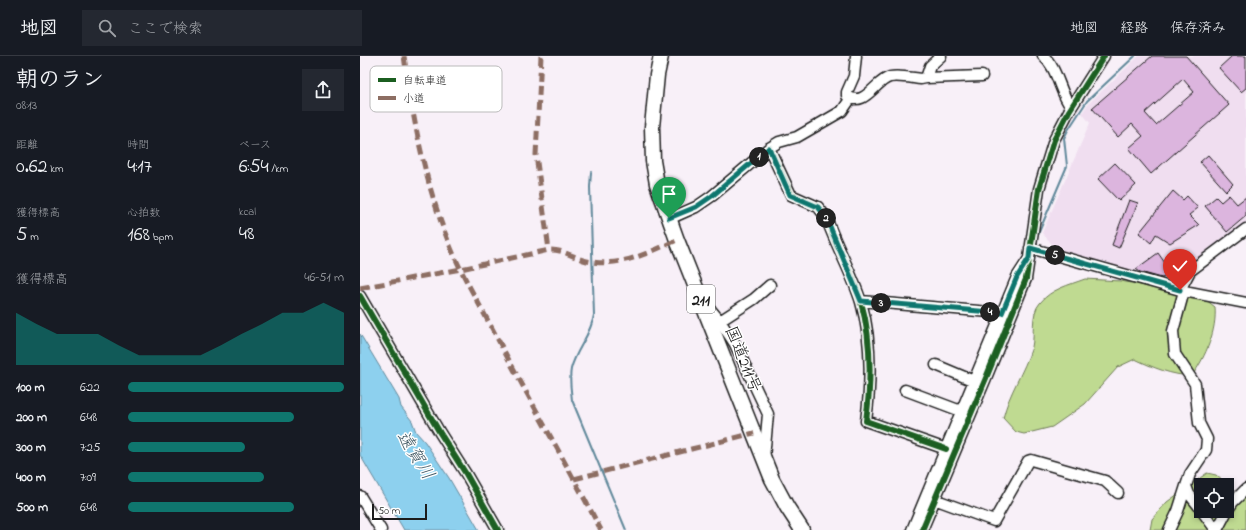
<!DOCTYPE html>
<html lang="ja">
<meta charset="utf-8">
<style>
:root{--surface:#171b24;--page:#242831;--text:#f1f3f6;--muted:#9ea1a6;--line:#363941;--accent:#0f766e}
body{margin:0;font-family:"Indie Flower","Klee One",sans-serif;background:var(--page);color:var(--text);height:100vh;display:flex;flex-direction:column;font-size:15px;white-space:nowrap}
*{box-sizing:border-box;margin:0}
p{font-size:13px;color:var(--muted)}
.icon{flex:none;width:22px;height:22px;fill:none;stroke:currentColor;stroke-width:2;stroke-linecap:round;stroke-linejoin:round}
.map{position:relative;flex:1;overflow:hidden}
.sheet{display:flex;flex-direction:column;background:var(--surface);width:360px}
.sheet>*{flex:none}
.fabs{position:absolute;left:834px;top:422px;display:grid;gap:8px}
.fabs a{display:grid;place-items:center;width:40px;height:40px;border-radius:0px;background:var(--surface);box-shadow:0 2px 6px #0003;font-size:20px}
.scale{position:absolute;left:12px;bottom:10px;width:55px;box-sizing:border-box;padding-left:4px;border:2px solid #1c1c1c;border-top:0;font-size:11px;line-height:14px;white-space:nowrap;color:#1c1c1c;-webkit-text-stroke:3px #fff;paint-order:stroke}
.pin{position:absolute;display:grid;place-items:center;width:34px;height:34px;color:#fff;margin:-41px -17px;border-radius:50% 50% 50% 0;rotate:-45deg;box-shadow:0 0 4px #0007}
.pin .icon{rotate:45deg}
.km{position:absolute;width:20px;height:20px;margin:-10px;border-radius:50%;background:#222;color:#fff;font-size:11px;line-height:20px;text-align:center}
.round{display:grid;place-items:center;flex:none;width:42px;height:42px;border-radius:0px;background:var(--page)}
.summary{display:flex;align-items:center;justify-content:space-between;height:68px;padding:0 16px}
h1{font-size:22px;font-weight:600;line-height:30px}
.figures{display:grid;grid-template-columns:repeat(3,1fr);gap:6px;height:68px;padding:4px 16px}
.figures div{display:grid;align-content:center}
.figures b{font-size:20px;font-weight:600}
.figures small{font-size:11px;font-weight:400}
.figures p{font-size:11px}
.chart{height:112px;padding:8px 16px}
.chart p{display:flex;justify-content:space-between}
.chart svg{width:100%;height:72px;margin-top:4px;fill:var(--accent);opacity:.7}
ul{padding:0 16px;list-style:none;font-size:13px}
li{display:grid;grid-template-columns:64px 48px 1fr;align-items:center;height:30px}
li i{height:10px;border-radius:5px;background:var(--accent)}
header{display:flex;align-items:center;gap:24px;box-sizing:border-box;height:56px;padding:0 20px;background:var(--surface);border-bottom:1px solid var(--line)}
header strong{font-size:19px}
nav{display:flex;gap:22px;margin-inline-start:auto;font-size:14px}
.search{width:280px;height:36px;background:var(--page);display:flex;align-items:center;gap:10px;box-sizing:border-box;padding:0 14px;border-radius:0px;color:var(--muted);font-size:15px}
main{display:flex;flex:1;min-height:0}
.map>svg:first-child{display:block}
</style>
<header>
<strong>地図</strong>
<div class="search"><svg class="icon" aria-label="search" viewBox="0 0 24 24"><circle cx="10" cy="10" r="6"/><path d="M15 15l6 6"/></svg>ここで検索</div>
<nav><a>地図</a><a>経路</a><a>保存済み</a></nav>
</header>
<main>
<section class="sheet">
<div class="summary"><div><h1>朝のラン</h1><p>08:13</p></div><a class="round"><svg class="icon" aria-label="share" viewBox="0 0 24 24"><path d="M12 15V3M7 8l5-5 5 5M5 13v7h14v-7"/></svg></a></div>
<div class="figures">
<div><p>距離</p><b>0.62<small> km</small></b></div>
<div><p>時間</p><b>4:17</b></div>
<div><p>ペース</p><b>6:54<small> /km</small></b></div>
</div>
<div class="figures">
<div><p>獲得標高</p><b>5<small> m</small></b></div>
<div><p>心拍数</p><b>168<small> bpm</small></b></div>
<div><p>kcal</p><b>48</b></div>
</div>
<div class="chart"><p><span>獲得標高</span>46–51 m</p>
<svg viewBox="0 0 160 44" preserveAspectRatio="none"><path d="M0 44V12L10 19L20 25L30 25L40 25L50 32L60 38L70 38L80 38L90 38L100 32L110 25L120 19L130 12L140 12L150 6L160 12V44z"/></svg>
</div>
<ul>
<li><b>100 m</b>6:22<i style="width:100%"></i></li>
<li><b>200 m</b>6:48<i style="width:77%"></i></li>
<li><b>300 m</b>7:25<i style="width:54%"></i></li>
<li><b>400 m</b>7:09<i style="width:63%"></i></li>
<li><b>500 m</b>6:48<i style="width:77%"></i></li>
</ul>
</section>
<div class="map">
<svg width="886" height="474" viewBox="0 0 886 474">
<rect width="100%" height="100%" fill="#f8f0f8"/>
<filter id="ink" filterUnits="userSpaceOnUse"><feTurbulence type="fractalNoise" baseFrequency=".025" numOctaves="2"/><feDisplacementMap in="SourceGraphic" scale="8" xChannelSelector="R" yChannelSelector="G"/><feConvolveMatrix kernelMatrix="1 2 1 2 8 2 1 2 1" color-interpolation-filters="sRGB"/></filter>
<g filter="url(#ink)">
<path fill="#f0def0" d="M779 0H886V170L818 230 699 196 682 177 730 67 722 57 728 48Z"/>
<path fill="#bfda91" stroke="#6e7b56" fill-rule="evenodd" d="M725 223 761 225 824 238 845 243 855 251C857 274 846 300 832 320 811 319 794 312 775 303L758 311 725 348 692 371 664 378 656 376 643 362C649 337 664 316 672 291 675 279 670 258 680 247 691 233 709 229 725 223Z
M847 417 856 419 882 442H886V474H790L792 463 807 446ZM841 429H867V455H841Z"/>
<path fill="#8dd0ee" stroke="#60889a" d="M0 278 39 343 41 351 52 365 56 376 65 386 89 422 119 474H44L0 399Z"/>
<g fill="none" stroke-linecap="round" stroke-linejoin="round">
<path stroke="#60889a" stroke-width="2" d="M231 116 230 131 234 259C231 279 216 293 211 313 209 323 211 334 212 344L266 474
M676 183 707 110 704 82 708 74 727 45 775 0"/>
</g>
<path fill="#dcb5de" stroke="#1c1c1c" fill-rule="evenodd" d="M792 0H826L869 49 791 118 769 92 783 80 772 68 758 81 732 52ZM823 23 834 36 796 69 785 57Z
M872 0H886V32L881 36 859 12Z
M848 99 873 128 866 135 840 106Z
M755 107 776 129 759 145 738 123Z
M813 135 823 144 827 140 838 152 829 159 839 169 810 187 796 178 791 187 779 177Z
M869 139 877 148 886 141V160L867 176 845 150 856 141 861 146Z
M769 144 778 147 759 192 752 189Z
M798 197 812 217 802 222 780 216 776 213Z"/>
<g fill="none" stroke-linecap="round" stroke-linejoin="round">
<defs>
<path id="minor" d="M496 0 494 20 487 36V40C505 52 515 25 530 21 539 19 552 22 561 23L566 22 570 10 581 0
M683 0C698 12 699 36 711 51
M566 22 622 20
M409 92 431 139 458 151 466 161C476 190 492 217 501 246 512 284 511 327 506 365L586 393
M309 163 336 151 352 140 409 92 419 86 437 81 482 55 491 42
M670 192 824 235 886 247
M820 234 830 215 886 173
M824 235 813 275 815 298 835 328 839 367 847 383 846 394 830 418 826 430 829 438 841 453
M0 240 80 377 106 418 138 474
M501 245 642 257
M344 249 350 253 360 265 375 288 408 358 404 402
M360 265 394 243 410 229
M576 309 614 325
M545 334 601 355
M0 440 21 474
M574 443 634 465 668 405 671 404 745 425 758 437
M842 455 856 474
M867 455 873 446 886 433
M552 474 657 221 668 204
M562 474 626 322 666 223 679 133 694 84 709 55 744 0
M809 474 818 455 826 430
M857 474 867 455"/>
<path id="highway" d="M301 0 297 19 292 71 293 105 297 128 317 184 412 423 427 451 442 474"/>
</defs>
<use href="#minor" stroke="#1c1c1c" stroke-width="13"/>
<use href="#highway" stroke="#1c1c1c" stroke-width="17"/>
<use href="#minor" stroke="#fff" stroke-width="10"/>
<use href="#highway" stroke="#fff" stroke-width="14"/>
<path stroke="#8d6e63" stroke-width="5" stroke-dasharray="10 5" stroke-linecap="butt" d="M44 0C53 62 64 123 87 182 99 214 117 244 133 274 168 341 206 407 241 474
M181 0 176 99 189 194
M0 232 101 213 189 194C203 193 214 202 227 205 259 212 288 197 317 184
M214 423 394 377"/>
<defs>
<path id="cycleway" d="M409 92 431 139 458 151 466 161C476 190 492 217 501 246 512 284 511 327 506 365L586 393
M0 240 80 377 106 418 138 474
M562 474 626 322 666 223 679 133 694 84 709 55 744 0"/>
</defs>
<use href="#cycleway" stroke="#fff" stroke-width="8"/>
<use href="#cycleway" stroke="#1b5e20" stroke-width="6"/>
</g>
</g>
<g fill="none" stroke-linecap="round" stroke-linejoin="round" filter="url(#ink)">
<defs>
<path id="route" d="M309 162 336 151 352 140 409 92 430 139 458 151 466 161 501 245 642 257 657 221 669 202 670 192 820 234"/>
</defs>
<use href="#route" stroke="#fff" stroke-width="8"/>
<use href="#route" stroke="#0f766e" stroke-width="5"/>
</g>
<g text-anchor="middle" stroke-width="3" stroke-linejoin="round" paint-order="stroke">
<rect fill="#fff" stroke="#606060" stroke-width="1" x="327" y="229" width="28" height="28" rx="3"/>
<g font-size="16" font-weight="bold" fill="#1c1c1c">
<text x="341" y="249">211</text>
</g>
<g font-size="17" fill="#1c1c1c" stroke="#fff">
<text transform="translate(384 303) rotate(68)" y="6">国道211号</text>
</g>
<g font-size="18" font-style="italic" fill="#445b66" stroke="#fff">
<text transform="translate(56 399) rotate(58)" y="6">遠賀川</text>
</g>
</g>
<rect x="10" y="10" width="132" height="46" rx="6" fill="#fff" stroke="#bbb" stroke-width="1"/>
<rect x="18" y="22" width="18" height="4" fill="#1b5e20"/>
<rect x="18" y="40" width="18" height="4" fill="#8d6e63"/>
<g font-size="11" fill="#1c1c1c">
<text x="43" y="28">自転車道</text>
<text x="43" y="46">小道</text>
</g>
</svg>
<div class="fabs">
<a><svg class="icon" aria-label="locate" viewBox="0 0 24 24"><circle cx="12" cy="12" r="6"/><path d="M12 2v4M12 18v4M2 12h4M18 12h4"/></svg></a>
</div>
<div class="scale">50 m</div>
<div class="pin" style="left:309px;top:162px;background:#1e9e55"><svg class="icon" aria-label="arrive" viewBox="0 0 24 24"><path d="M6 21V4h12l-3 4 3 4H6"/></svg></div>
<div class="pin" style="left:820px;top:234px;background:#d93025"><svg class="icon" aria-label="check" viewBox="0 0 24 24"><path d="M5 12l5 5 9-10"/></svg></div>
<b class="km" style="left:399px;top:101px">1</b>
<b class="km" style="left:466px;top:162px">2</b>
<b class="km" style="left:521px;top:247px">3</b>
<b class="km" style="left:630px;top:256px">4</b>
<b class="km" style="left:695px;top:199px">5</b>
</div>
</main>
